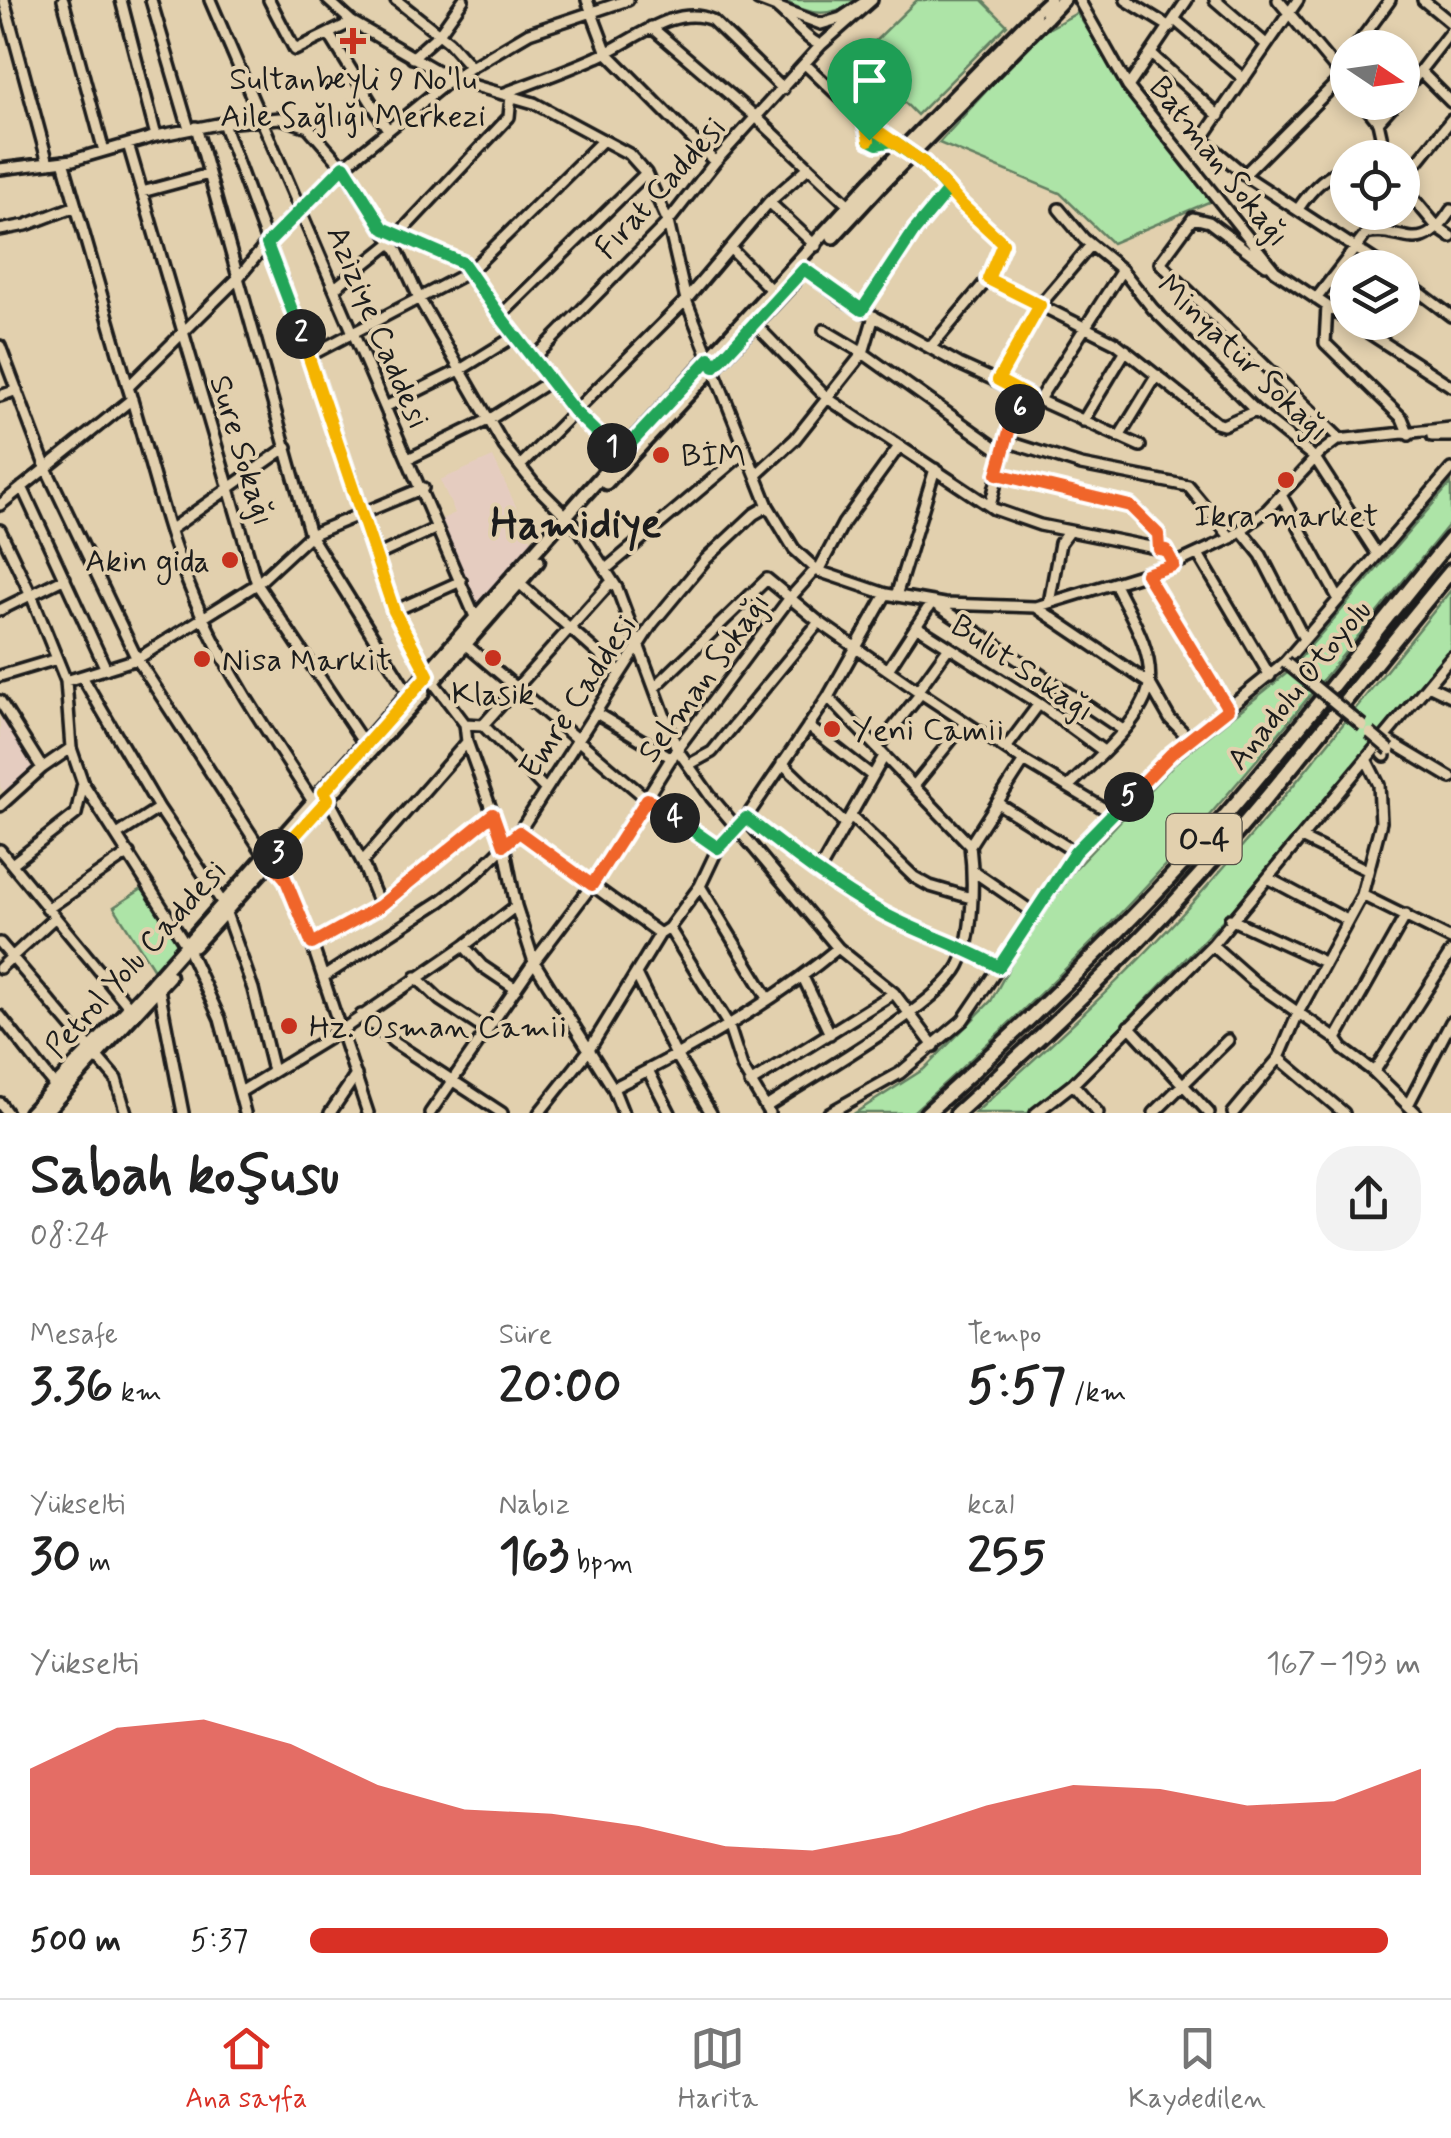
<!DOCTYPE html>
<html lang="tr">
<meta charset="utf-8">
<style>
:root{--surface:#fff;--page:#f2f2f2;--text:#222;--muted:#767676;--line:#e0e0e0;--accent:#d93025}
body{margin:0;font-family:Mynerve,sans-serif;background:var(--page);color:var(--text);height:100vh;display:flex;flex-direction:column;font-size:38px;white-space:nowrap}
*{box-sizing:border-box;margin:0}
p{font-size:32px;color:var(--muted)}
.icon{flex:none;width:55px;height:55px;fill:none;stroke:currentColor;stroke-width:2;stroke-linecap:round;stroke-linejoin:round}
.map{position:relative;height:1113px;overflow:hidden}
.panel{display:flex;flex-direction:column;background:var(--surface);flex:1}
.panel>*{flex:none}
.needle{width:65px;rotate:103deg}
.tools{position:absolute;left:1330px;top:30px;display:grid;gap:20px}
.tools a{display:grid;place-items:center;width:90px;height:90px;border-radius:50%;background:var(--surface);box-shadow:0 5px 15px #0003;font-size:50px}
.pin{position:absolute;display:grid;place-items:center;width:85px;height:85px;color:#fff;margin:-102px -42px;border-radius:50% 50% 50% 0;rotate:-45deg;box-shadow:0 0 10px #0007}
.pin .icon{rotate:45deg}
.km{position:absolute;width:50px;height:50px;margin:-25px;border-radius:50%;background:#222;color:#fff;font-size:28px;line-height:50px;text-align:center}
.round{display:grid;place-items:center;flex:none;width:105px;height:105px;border-radius:40px;background:var(--page)}
.summary{display:flex;align-items:center;justify-content:space-between;height:170px;padding:0 30px}
h1{font-size:55px;font-weight:700;line-height:75px}
.metrics{display:grid;grid-template-columns:repeat(3,1fr);gap:15px;height:170px;padding:10px 30px}
.metrics div{display:grid;align-content:center}
.metrics b{font-size:50px;font-weight:700}
.metrics small{font-size:28px;font-weight:400}
.metrics p{font-size:28px}
.chart{height:280px;padding:20px 30px}
.chart p{display:flex;justify-content:space-between}
.chart svg{width:100%;height:180px;margin-top:10px;fill:var(--accent);opacity:.7}
ul{padding:0 30px;list-style:none;font-size:32px}
li{display:grid;grid-template-columns:160px 120px 1fr;align-items:center;height:75px}
li i{height:25px;border-radius:12px;background:var(--accent)}
.tabs{display:flex;justify-content:space-around;align-items:center;height:140px;border-top:2px solid var(--line);background:var(--surface);font-size:28px;color:var(--muted)}
.tabs a{display:grid;justify-items:center;gap:5px}
.tabs .active{color:var(--accent)}
.map>svg:first-child{display:block}
</style>
<div class="map">
<svg width="1451" height="1113" viewBox="0 0 1451 1113">
<rect width="100%" height="100%" fill="#e2d0ae"/>
<filter id="ink" filterUnits="userSpaceOnUse"><feTurbulence type="fractalNoise" baseFrequency=".01" numOctaves="2"/><feDisplacementMap in="SourceGraphic" scale="20" xChannelSelector="R" yChannelSelector="G"/><feConvolveMatrix kernelMatrix="1 2 1 2 8 2 1 2 1" color-interpolation-filters="sRGB"/></filter>
<g filter="url(#ink)">
<path fill="#e5ccc0" d="M493 457 533 543 478 607 440 520 455 513 440 480Z
M0 717 36 767 7 795 0 787Z"/>
<path fill="#ade4a7" stroke="#648062" stroke-width="2.5" d="M784 0H859C832 17 810 17 784 0Z
M917 0H982L1007 25 917 115 859 57Z
M1077 13 1134 102 1216 199 1112 243 1060 193 939 143 1037 35Z
M1451 483V522C1346 650 1245 781 1132 901 1062 975 987 1045 912 1113H855L924 1069 991 1001 1023 942 1069 875 1177 761 1287 673Z
M1451 590V652L1263 878 1060 1090 1029 1113H975C1050 1045 1125 978 1193 902 1284 801 1366 695 1451 590Z
M142 889 180 942 156 973 114 907Z"/>
<g fill="none" stroke-linecap="round" stroke-linejoin="round">
<defs>
<path id="minor" d="M4 0 48 163
M63 0 104 151
M121 0 156 136
M151 0 189 129
M210 0 476 619
M269 0 295 50 352 22
M328 0 352 22 451 79 534 103 629 154 646 173 668 222 686 300 768 506 794 549 818 571 886 594 944 604 1036 607 1173 565 1231 538 1267 510 1320 453 1337 440 1451 428
M396 0 449 42 471 67
M587 0 607 53 715 162
M758 0 821 24 841 18 865 2
M1079 0 1128 87 1275 271 1348 320
M1126 0 1170 27
M1215 0 1267 45
M1278 0 1348 84
M1298 0 1202 139 1250 179 1386 268
M1423 0 1451 23
M777 8C790 18 807 41 821 45L872 0
M1175 20 1244 79
M651 27 756 117 850 206
M329 34 388 130
M1355 48 1390 0
M1151 54 1219 116
M412 58 439 34 463 0
M805 64 871 127 924 163 962 205 1003 243 988 279 930 348
M1337 71 1348 58
M1420 71 1451 102
M1128 87 1187 0
M502 94C534 82 566 71 597 57 631 43 674 3 712 20L783 89
M1402 94 1451 31
M1362 102 1378 122 1386 158
M865 122 867 135 873 143 891 141
M1378 122 1396 102
M223 123 312 364 394 611 428 675 465 724 467 742 504 845 516 906 534 962 613 1088 623 1113
M196 127 310 535 410 696
M128 144 257 584 365 745
M63 161 128 387
M0 169 73 160 156 136 223 123 280 118 308 127 343 167 398 252 420 300 504 446 534 484 579 529 617 588 677 749 711 797 838 948 894 993 934 1046
M1244 175 1342 77
M1402 181 1451 120
M1402 185 1439 229 1451 237
M142 192 209 174
M769 202 816 246
M1059 209 1084 239 1122 270 1153 309 1256 411 1315 458 1377 554
M1298 209C1310 191 1326 173 1348 167
M383 228 463 263 500 316 574 411 619 456
M0 230 26 225 76 206
M398 235 509 117 511 96
M730 248 773 292
M1266 265 1209 222 1193 218 1160 263 1341 440
M804 269 844 300 959 364 1140 446
M988 279 1116 343 1216 423 1223 425 1256 411
M1402 279 1451 316
M336 287 391 243
M1316 299 1366 234C1404 225 1418 261 1451 210
M1327 306 1325 343 1402 418 1409 435
M862 310 914 231 948 191
M500 316 646 173
M1352 322 1451 386
M754 323 827 398 994 509 1040 525 1165 550 1173 565
M824 330 863 353 1002 452
M0 346 46 468 137 659 265 856 285 878 312 944 368 1113
M309 356 469 272 603 140
M533 359 668 222 715 162 821 45
M998 380 1040 305 1091 245
M0 396 17 390
M1038 401 1122 270
M385 407 460 370 515 336
M1083 421 1126 350
M1432 436H1451
M1119 437 1157 375
M1006 441 1081 465 1188 486 1231 538
M408 459 490 419 550 381
M520 466 686 300 769 202 809 167
M997 474 1131 506 1158 534 1159 549
M756 475 795 439 863 353 874 316
M22 487 106 669
M1281 495 1338 598
M0 505 132 399
M990 506 1010 428 1028 396
M171 529 287 447
M0 530 32 597 66 681 71 748 83 783 186 945 220 1019 245 1113
M1241 530 1261 555 1304 639
M1198 554 1270 676
M376 556 437 528
M606 569 746 451
M818 571 843 524 898 448
M1146 573 1228 709
M519 583 619 672
M896 596 935 469
M1049 603 1060 543 1069 531
M1036 607 1150 684 1170 719 1190 739
M0 610 65 578
M394 611 461 581
M916 626 1039 704 1102 750
M465 644 647 799 718 848
M889 668 932 602 1123 730
M0 676 57 659
M83 678 159 808 222 902 253 989 273 1071
M66 681 137 659 257 584 310 535 423 488
M1428 685 1451 696
M655 687 767 579 819 622 921 693 1024 761 1113 814
M918 690 949 647
M0 701 42 768
M596 713 672 758
M465 724 483 725 612 581
M483 725 546 790
M808 726 871 775
M1384 738 1451 778
M877 748 921 693
M1006 748 1039 704
M1383 754 1385 756
M782 763 844 823
M690 764 712 752 819 622
M914 786 965 723
M1068 787C1092 763 1144 720 1149 685 1154 651 1129 613 1115 584
M327 796 362 862 380 906
M314 803C276 744 234 684 204 620 169 547 152 464 128 387L239 277 267 243 343 167 451 79 529 33 628 0
M999 804 1075 852
M0 806 42 768 71 748
M852 817 914 877 930 886 971 898
M746 818C789 851 831 885 879 911 918 933 961 945 999 967
M519 832 660 934
M117 835 159 808
M1301 838 1367 870
M970 845 1024 761
M0 850 130 1008
M362 862 467 742
M12 864 76 814 83 783
M973 871 1034 913
M818 873 883 758
M1268 878 1347 920
M700 886 768 998
M1362 895 1451 939
M47 909 129 853
M1230 919 1324 962
M669 928 728 1024 742 1067 769 1113
M0 943 116 1079 126 1113
M312 944 380 906 493 814
M1212 945 1254 982 1336 1039 1343 1049 1374 1072 1416 1113
M464 946 482 966 516 989
M0 968 54 918
M636 974 675 1053 711 1113
M325 976 441 901 478 872 519 832 652 624 706 559 754 514 768 506
M416 977 440 1000 487 1031
M803 977 830 1034
M154 986 159 989 183 1113
M361 1015 395 1043 502 1113
M0 1016 55 1086
M1129 1026 1209 1113
M1336 1039 1406 915
M1279 1058 1344 1113
M648 1070 670 1113
M1374 1072 1451 952
M750 1083 894 993
M1073 1084 1098 1113
M613 1088C691 1049 771 1004 838 948
M242 1091 342 1030 464 946 516 906
M0 1103 7 1113
M1408 1105 1451 1022
M766 1107C808 1079 938 1006 959 966 974 937 974 877 970 845L828 697
M330 1113 356 1075
M430 1113 534 962 592 885 677 749 789 599 816 569
M539 1113 589 1050 660 934 669 928 700 886 718 848 746 818 828 697 886 594
M829 1113 900 1073 963 1020 1083 843 1171 754 1285 662 1451 469
M1036 1113 1073 1084 1212 945 1451 657
M1154 1113 1228 1040
M1233 1113 1279 1058 1299 1011 1362 895 1381 822 1379 785 1366 759"/>
<path id="major" d="M1035 14 1050 0
M1046 18 1063 0
M833 237 880 186
M606 483 794 281
M435 679 538 561
M194 946 423 693
M30 1113 152 984 619 456 871 182
M44 1113 169 976"/>
<path id="highway" d="M927 1113C1018 1031 1106 948 1189 857 1281 755 1363 645 1451 539
M957 1113C1037 1041 1115 968 1187 889 1280 787 1362 677 1451 571"/>
</defs>
<use href="#minor" stroke="#1c1c1c" stroke-width="16"/>
<use href="#major" stroke="#1c1c1c" stroke-width="19"/>
<use href="#highway" stroke="#1c1c1c" stroke-width="20"/>
<use href="#minor" stroke="#e2d0ae" stroke-width="9"/>
<use href="#major" stroke="#e2d0ae" stroke-width="11"/>
<use href="#highway" stroke="#e2d0ae" stroke-width="12"/>
<defs>
<path id="minor-bridge" d="M1285 662 1363 726
M1370 733 1390 750"/>
<path id="major-bridge" d="M871 182 1035 14
M880 186 1046 18"/>
</defs>
<use href="#minor-bridge" stroke="#1c1c1c" stroke-width="16" stroke-linecap="butt"/>
<use href="#major-bridge" stroke="#1c1c1c" stroke-width="19" stroke-linecap="butt"/>
<use href="#minor-bridge" stroke="#e2d0ae" stroke-width="9"/>
<use href="#major-bridge" stroke="#e2d0ae" stroke-width="11"/>
</g>
</g>
<g fill="none" stroke-linecap="round" stroke-linejoin="round" filter="url(#ink)">
<defs>
<path id="split-1" d="M612 448 619 456 710 358 714 367 804 269 862 310 914 231 948 190 924 163 892 141 877 144 869 140"/>
<path id="split-2" d="M301 334 267 244 344 166 383 228 463 263 500 316 574 411 612 448"/>
<path id="split-3" d="M278 854 328 799 324 792 428 675 394 611 301 334"/>
<path id="split-4" d="M278 854 271 862 285 878 312 944 380 906 493 814 504 845 519 832 592 885 647 799 675 818"/>
<path id="split-5" d="M675 818 718 848 746 818C789 851 831 885 879 911 918 933 961 945 999 967L1075 852 1129 797"/>
<path id="split-6" d="M1020 409 1010 428 997 474 1130 506 1158 534 1159 549 1166 550 1174 565 1146 574 1228 709 1171 754 1129 797"/>
<path id="split-7" d="M869 140 865 122 924 163 962 205 1003 243 988 279 1040 305 998 380 1028 396 1020 409"/>
</defs>
<use href="#split-1" stroke="#fff" stroke-width="20"/>
<use href="#split-2" stroke="#fff" stroke-width="20"/>
<use href="#split-3" stroke="#fff" stroke-width="20"/>
<use href="#split-4" stroke="#fff" stroke-width="20"/>
<use href="#split-5" stroke="#fff" stroke-width="20"/>
<use href="#split-6" stroke="#fff" stroke-width="20"/>
<use href="#split-7" stroke="#fff" stroke-width="20"/>
<use href="#split-1" stroke="#22a559" stroke-width="12"/>
<use href="#split-2" stroke="#22a559" stroke-width="12"/>
<use href="#split-3" stroke="#f5b400" stroke-width="12"/>
<use href="#split-4" stroke="#f0652b" stroke-width="12"/>
<use href="#split-5" stroke="#22a559" stroke-width="12"/>
<use href="#split-6" stroke="#f0652b" stroke-width="12"/>
<use href="#split-7" stroke="#f5b400" stroke-width="12"/>
</g>
<g fill="#c8321e" stroke="#e2d0ae" stroke-width="4">
<path d="M348 26h10v10h10v10h-10v10h-10v-10h-10v-10h10z"/>
<circle cx="661" cy="455" r="10"/>
<circle cx="1286" cy="480" r="10"/>
<circle cx="230" cy="560" r="10"/>
<circle cx="493" cy="658" r="10"/>
<circle cx="202" cy="659" r="10"/>
<circle cx="832" cy="729" r="10"/>
<circle cx="289" cy="1026" r="10"/>
</g>
<g text-anchor="middle" stroke-width="8" stroke-linejoin="round" paint-order="stroke">
<rect fill="#e2d0ae" stroke="#575248" stroke-width="2.5" x="1166.5" y="814" width="75" height="50" rx="8"/>
<g font-size="30" font-weight="bold" fill="#1c1c1c">
<text x="1204" y="849">O-4</text>
</g>
<g font-size="32" fill="#1c1c1c" stroke="#e2d0ae" text-anchor="start">
<text x="353" y="89" text-anchor="middle">Sultanbeyli 9 No'lu<tspan x="353" dy="37">Aile Sağlığı Merkezi</tspan></text>
<text x="681" y="466">BİM</text>
<text x="1286" y="526" text-anchor="middle">Ikra market</text>
<text x="210" y="571" text-anchor="end">Akin gida</text>
<text x="222" y="670">Nisa Markit</text>
<text x="493" y="704" text-anchor="middle">Klasik</text>
<text x="852" y="740">Yeni Camii</text>
<text x="309" y="1037">Hz. Osman Camii</text>
</g>
<g font-size="32" fill="#1c1c1c" stroke="#e2d0ae">
<text transform="translate(1220 161) rotate(52)" y="11">Batman Sokağı</text>
<text transform="translate(660 187) rotate(-48)" y="11">Fırat Caddesi</text>
<text transform="translate(379 327) rotate(67)" y="11">Aziziye Caddesi</text>
<text transform="translate(1244 357) rotate(44)" y="11">Minyatür Sokağı</text>
<text transform="translate(243 450) rotate(73)" y="11">Sure Sokağı</text>
<text transform="translate(1023 667) rotate(34)" y="11">Bulut Sokağı</text>
<text transform="translate(703 677) rotate(-54)" y="11">Selman Sokağı</text>
<text transform="translate(1298 684) rotate(-51)" y="11">Anadolu Otoyolu</text>
<text transform="translate(577 696) rotate(-57)" y="11">Emre Caddesi</text>
<text transform="translate(135 958) rotate(-48)" y="11">Petrol Yolu Caddesi</text>
</g>
<g font-size="42" font-weight="bold" fill="#1c1c1c" stroke="#e2d0ae">
<text x="576" y="537">Hamidiye</text>
</g>
</g>
</svg>
<div class="tools">
<a><svg class="needle" viewBox="-14 -14 28 28"><path d="M0-13l5 13h-10z" fill="#e53935"/><path d="M0 13l5-13h-10z" fill="#767676"/></svg></a>
<a><svg class="icon" aria-label="locate" viewBox="0 0 24 24"><circle cx="12" cy="12" r="6"/><path d="M12 2v4M12 18v4M2 12h4M18 12h4"/></svg></a>
<a><svg class="icon" aria-label="layers" viewBox="0 0 24 24"><path d="M12 4l9 5-9 5-9-5zM3 14l9 5 9-5"/></svg></a>
</div>
<div class="pin" style="left:869px;top:140px;background:#1e9e55"><svg class="icon" aria-label="arrive" viewBox="0 0 24 24"><path d="M6 21V4h12l-3 4 3 4H6"/></svg></div>
<b class="km" style="left:612px;top:448px">1</b>
<b class="km" style="left:301px;top:334px">2</b>
<b class="km" style="left:278px;top:854px">3</b>
<b class="km" style="left:675px;top:818px">4</b>
<b class="km" style="left:1129px;top:797px">5</b>
<b class="km" style="left:1020px;top:409px">6</b>
</div>
<section class="panel">
<div class="summary"><div><h1>Sabah koşusu</h1><p>08:24</p></div><a class="round"><svg class="icon" aria-label="share" viewBox="0 0 24 24"><path d="M12 15V3M7 8l5-5 5 5M5 13v7h14v-7"/></svg></a></div>
<div class="metrics">
<div><p>Mesafe</p><b>3.36<small> km</small></b></div>
<div><p>Süre</p><b>20:00</b></div>
<div><p>Tempo</p><b>5:57<small> /km</small></b></div>
</div>
<div class="metrics">
<div><p>Yükselti</p><b>30<small> m</small></b></div>
<div><p>Nabız</p><b>163<small> bpm</small></b></div>
<div><p>kcal</p><b>255</b></div>
</div>
<div class="chart"><p><span>Yükselti</span>167–193 m</p>
<svg viewBox="0 0 160 44" preserveAspectRatio="none"><path d="M0 44V18L10 8L20 6L30 12L40 22L50 28L60 29L70 32L80 37L90 38L100 34L110 27L120 22L130 23L140 27L150 26L160 18V44z"/></svg>
</div>
<ul>
<li><b>500 m</b>5:37<i style="width:97%"></i></li>
</ul>
</section>
<nav class="tabs">
<a class="active"><svg class="icon" aria-label="home" viewBox="0 0 24 24"><path d="M3 11l9-7 9 7M6 9v11h12V9"/></svg>Ana sayfa</a>
<a><svg class="icon" aria-label="map" viewBox="0 0 24 24"><path d="M3 6l6-2 6 2 6-2v14l-6 2-6-2-6 2zM9 4v14M15 6v14"/></svg>Harita</a>
<a><svg class="icon" aria-label="saved" viewBox="0 0 24 24"><path d="M7 4h10v16l-5-4-5 4z"/></svg>Kaydedilen</a>
</nav>
